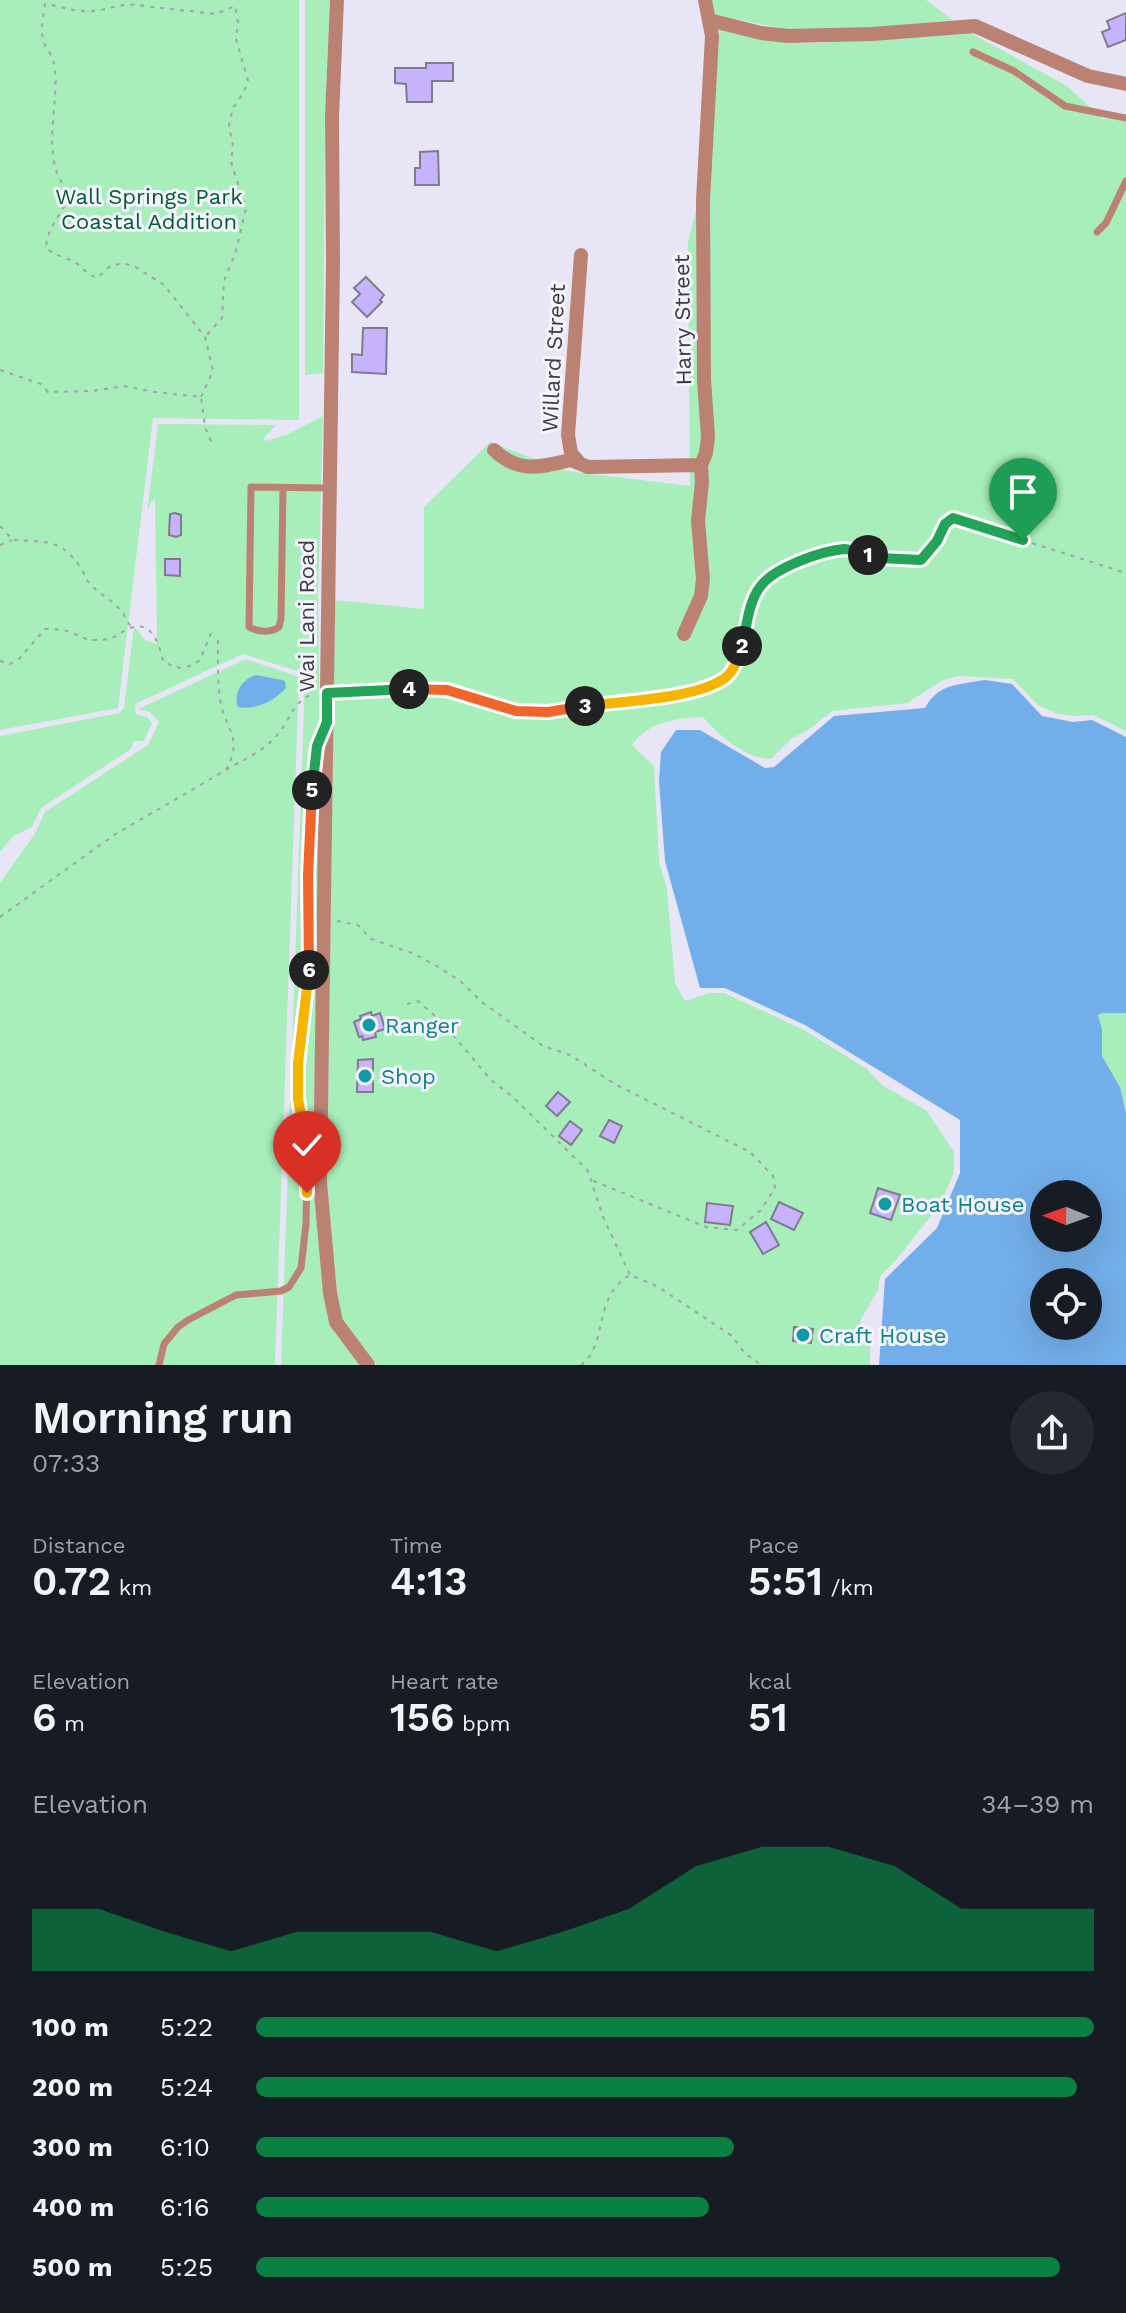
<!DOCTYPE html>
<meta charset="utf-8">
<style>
:root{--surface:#171b24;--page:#242831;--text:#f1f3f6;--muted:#9ea1a6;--accent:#0b8043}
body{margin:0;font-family:"Work Sans",sans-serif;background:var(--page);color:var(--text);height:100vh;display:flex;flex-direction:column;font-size:30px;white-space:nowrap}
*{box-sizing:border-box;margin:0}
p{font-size:26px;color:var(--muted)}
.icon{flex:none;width:44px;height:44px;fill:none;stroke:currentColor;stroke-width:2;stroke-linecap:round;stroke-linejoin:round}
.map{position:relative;height:1365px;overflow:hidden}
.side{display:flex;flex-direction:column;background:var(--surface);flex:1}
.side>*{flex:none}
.needle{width:52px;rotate:271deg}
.fabs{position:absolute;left:1030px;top:1180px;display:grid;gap:16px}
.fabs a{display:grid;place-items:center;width:72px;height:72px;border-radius:50%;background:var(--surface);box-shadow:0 8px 32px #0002;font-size:40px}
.pin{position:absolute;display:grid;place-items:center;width:68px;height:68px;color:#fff;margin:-82px -34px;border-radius:50% 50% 50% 0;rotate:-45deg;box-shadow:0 0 8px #0007}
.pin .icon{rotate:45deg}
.km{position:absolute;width:40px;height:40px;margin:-20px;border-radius:50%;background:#222;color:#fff;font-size:22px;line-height:40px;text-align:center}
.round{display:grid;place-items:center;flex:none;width:84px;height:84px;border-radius:42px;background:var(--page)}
.head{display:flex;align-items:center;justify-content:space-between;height:136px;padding:0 32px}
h1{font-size:44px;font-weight:600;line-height:60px}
.figures{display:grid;grid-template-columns:repeat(3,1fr);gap:12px;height:136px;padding:8px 32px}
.figures div{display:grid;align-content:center}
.figures b{font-size:40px;font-weight:600}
.figures small{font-size:22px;font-weight:400}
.figures p{font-size:22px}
.chart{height:224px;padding:16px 32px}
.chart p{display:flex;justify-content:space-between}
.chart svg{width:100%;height:144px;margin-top:8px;fill:var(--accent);opacity:.7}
ul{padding:0 32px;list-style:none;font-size:26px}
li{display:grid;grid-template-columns:128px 96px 1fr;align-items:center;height:60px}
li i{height:20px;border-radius:10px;background:var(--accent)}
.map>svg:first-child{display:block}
</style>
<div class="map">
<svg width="1126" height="1365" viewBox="0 0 1126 1365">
<rect width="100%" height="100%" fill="#e8e5f7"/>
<path fill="#a8eebb" d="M0 0H299V420L153 418 118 708 0 730Z
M305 0H330L325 117 323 373 305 375Z
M712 0H926L953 20 872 28 789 30 715 15Z
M718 29 788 43H820L969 32 1067 86 1103 119 1126 115V731L1093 715 1074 716 1055 713 1038 705 1013 679 959 676 943 680 907 703 832 711 807 731 792 738 771 759C746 759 718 735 703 717 676 718 648 722 632 745L654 766 659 861 667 890 675 983 685 1001 710 993H724L802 1029 867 1069 883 1086 926 1110 954 1152V1172L941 1203 896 1260 880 1276 878 1290 860 1321 870 1347V1365H377L342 1319 337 1292 327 1181 335 600 424 609V507L490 442 567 471 690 486 688 242 699 198 719 42Z
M323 416 318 598 320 730 313 1182 323 1293 329 1323 359 1365H281L305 677 301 672 243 654 135 704 136 714 147 717 152 723 144 741H134L131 749 41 808 32 827 13 836 0 852V736L119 713 124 708 134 626 145 640 157 644 155 499 150 504 147 513 158 424 276 425 263 439 266 441 286 435Z
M246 659 299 677 275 1365H0V883L36 832 45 812 148 745 159 722 150 712 138 709Z
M1103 1013H1126V1113L1120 1087 1102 1056V1029L1098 1015Z"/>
<path fill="#72aee9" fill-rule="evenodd" d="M256 675 282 680 285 681 286 688C273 702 256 710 238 707 233 693 242 679 256 675Z
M985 680 1012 684 1042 716 1073 722 1092 720 1126 737V1013H1103L1098 1015 1102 1029V1056L1120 1087 1126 1113V1365H879L885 1279 937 1228 960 1173V1120L805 1025 725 988H700L665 861 659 781 661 752 676 730H700L765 768 774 767 834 716 925 708C939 683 958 685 985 680ZM1044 1194H1088V1238H1044ZM1044 1282H1088V1326H1044Z"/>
<path fill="#c6b2fd" stroke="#7f7b8b" stroke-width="2" d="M1126 13V40L1108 47 1102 32 1110 29 1107 21Z
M426 63H453V81H432V102H407L406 84 395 83V68H426Z
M438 151 439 185H415V168H420V152Z
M366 277 384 295 380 300 382 302 367 317 352 302 360 294 354 288Z
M363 328H387L386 374 352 372V354L362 355Z
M175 513 181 515V535L176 537 169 535 170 514Z
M165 559H180V576L165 575Z
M371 1012 372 1016 380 1013 385 1029 375 1032 376 1037 363 1040 362 1036 359 1037 354 1022 361 1019 360 1016Z
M373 1059V1092H357L358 1060Z
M558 1092 570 1102 557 1116 546 1106Z
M609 1120 622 1126 614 1143 600 1136Z
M570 1121 582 1130 571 1145 559 1136Z
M878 1188 900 1195 891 1220 870 1213Z
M779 1202 803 1213 794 1230 771 1219Z
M707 1203 733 1206 730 1225 705 1222Z
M766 1222 779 1245 763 1254 750 1232Z
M794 1327 813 1329 811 1343 793 1341Z"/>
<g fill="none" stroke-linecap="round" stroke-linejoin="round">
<path stroke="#a3a1af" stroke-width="2" stroke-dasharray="4 6" stroke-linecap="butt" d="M0 370 41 384 48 392 92 391 124 386 155 392 201 397 205 427 212 444
M201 397 213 371 205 337 164 285 134 266 122 263 109 267 97 278C87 274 84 269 76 263 66 257 57 257 46 248 47 224 65 214 69 192 39 161 59 108 55 70 54 59 51 55 46 47 39 35 43 17 45 4 58 5 70 11 83 11 106 13 121 0 144 6L216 14 235 6 238 22 236 39 248 80 244 92 233 108 229 125 233 147 231 162 246 208 236 251 224 281 222 318 205 337
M0 526 13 540C44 542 59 538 79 565 84 572 86 581 92 586 109 602 119 602 130 626
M0 545 12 540
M0 661 10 664 19 659 45 629C54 629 62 629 70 632 79 635 84 640 94 640 120 641 118 630 134 627 153 622 160 647 163 661 176 670 186 670 200 660L211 633
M341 693 427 688 447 690 516 711 548 712 703 689 727 677 739 659 751 604 761 585 782 569 825 553 847 549 880 558 921 560 937 541 945 524 953 518 1126 573
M226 770C243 760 266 750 278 734 291 719 293 700 314 694
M0 917 114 835 226 770C245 736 223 728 220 698 217 677 218 656 218 634
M337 921 358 925 371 939 412 953 435 965 459 980 482 1002 543 1046 570 1055 615 1084 750 1152 773 1176 775 1188 761 1210 737 1230 706 1227 589 1179
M407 1004 418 1001 442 1022 491 1080 514 1098 588 1171 603 1217 630 1275
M581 1365C609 1344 592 1297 630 1275L657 1286 732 1336 746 1355 755 1359 759 1365"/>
<path stroke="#bb8273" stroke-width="7" d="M973 52 1014 71 1065 106 1126 118
M1097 232 1106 223 1126 181
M283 488 281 619 279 627C271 633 258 632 249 627L251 487 328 488
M159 1365 164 1344 178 1327 188 1320 236 1295 281 1291 289 1287 301 1268 306 1224 307 1165 306 1141 298 1099V1064L309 983 308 875 314 764 322 731"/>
<path stroke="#bb8273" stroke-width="14" d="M337 0 332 117 333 263 320 1182 330 1293 336 1322 368 1365
M709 20 761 33 788 36 872 34 975 26 1088 76 1126 84
M494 450C519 474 540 467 571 460L588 467 701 465
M578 461 571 453 568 435 581 255
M684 634 701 596 703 579 698 521 702 482 701 465 706 453 708 437 704 380 703 200 712 36 705 0"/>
</g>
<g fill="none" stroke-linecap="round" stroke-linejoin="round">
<defs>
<path id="split-1" d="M868 555 880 558 921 560 937 541 945 524 953 518 1023 540"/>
<path id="split-2" d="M742 646C747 626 748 603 760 587 773 568 821 551 844 549 851 549 860 553 868 555"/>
<path id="split-3" d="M585 706C622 701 696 699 725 678 734 671 739 657 742 646"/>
<path id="split-4" d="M409 689 447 690 516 711 548 712 585 706"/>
<path id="split-5" d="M312 790 317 746 327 722V693L409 689"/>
<path id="split-6" d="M309 970 308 875 312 790"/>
<path id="split-7" d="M307 1149 298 1099V1064L309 970"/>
<path id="split-8" d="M307 1149V1193"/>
</defs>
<use href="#split-1" stroke="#fff" stroke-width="16"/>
<use href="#split-2" stroke="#fff" stroke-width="16"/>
<use href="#split-3" stroke="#fff" stroke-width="16"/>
<use href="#split-4" stroke="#fff" stroke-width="16"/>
<use href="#split-5" stroke="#fff" stroke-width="16"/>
<use href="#split-6" stroke="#fff" stroke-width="16"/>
<use href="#split-7" stroke="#fff" stroke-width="16"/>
<use href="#split-8" stroke="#fff" stroke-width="16"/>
<use href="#split-1" stroke="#22a559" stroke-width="10"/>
<use href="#split-2" stroke="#22a559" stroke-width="10"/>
<use href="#split-3" stroke="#f5b400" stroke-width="10"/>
<use href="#split-4" stroke="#f0652b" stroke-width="10"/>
<use href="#split-5" stroke="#22a559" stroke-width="10"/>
<use href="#split-6" stroke="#f0652b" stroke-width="10"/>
<use href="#split-7" stroke="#f5b400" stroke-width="10"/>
<use href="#split-8" stroke="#f5b400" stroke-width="10"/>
</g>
<g fill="#0f9aa8" stroke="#f5f4fe" stroke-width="3">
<circle cx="369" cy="1025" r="8"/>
<circle cx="365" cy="1076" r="8"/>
<circle cx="885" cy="1204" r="8"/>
<circle cx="803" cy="1335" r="8"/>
</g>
<g text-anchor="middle" stroke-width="6" stroke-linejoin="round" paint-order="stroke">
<g font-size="22" fill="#005d2e" stroke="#f5f4fe">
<text x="149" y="204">Wall Springs Park<tspan x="149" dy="25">Coastal Addition</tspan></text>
</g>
<g font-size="22" fill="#3c3b42" stroke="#f5f4fe">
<text transform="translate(682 320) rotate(-91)" y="8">Harry Street</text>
<text transform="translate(553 358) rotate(-87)" y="8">Willard Street</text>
<text transform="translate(306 616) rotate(-90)" y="8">Wai Lani Road</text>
</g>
<g font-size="22" fill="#0d838f" stroke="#f5f4fe" text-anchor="start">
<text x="385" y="1033">Ranger</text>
<text x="381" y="1084">Shop</text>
<text x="901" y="1212">Boat House</text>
<text x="819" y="1343">Craft House</text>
</g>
</g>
</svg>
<div class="fabs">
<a><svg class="needle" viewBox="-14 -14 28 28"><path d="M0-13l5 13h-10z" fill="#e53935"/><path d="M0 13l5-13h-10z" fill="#9ea1a6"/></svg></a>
<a><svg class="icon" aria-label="locate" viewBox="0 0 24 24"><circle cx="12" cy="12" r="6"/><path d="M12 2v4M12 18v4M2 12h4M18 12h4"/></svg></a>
</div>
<div class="pin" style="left:1023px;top:540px;background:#1e9e55"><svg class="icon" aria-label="arrive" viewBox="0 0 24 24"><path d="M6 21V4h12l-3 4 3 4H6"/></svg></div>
<div class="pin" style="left:307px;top:1193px;background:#d93025"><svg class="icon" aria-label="check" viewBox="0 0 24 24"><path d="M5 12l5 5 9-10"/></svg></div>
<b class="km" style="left:868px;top:555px">1</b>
<b class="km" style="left:742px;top:646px">2</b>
<b class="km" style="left:585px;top:706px">3</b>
<b class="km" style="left:409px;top:689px">4</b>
<b class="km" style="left:312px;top:790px">5</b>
<b class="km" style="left:309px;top:970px">6</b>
</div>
<section class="side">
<div class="head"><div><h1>Morning run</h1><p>07:33</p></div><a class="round"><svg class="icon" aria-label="share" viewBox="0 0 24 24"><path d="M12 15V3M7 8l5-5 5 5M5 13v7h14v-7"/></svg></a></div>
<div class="figures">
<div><p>Distance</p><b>0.72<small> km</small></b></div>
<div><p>Time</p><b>4:13</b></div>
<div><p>Pace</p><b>5:51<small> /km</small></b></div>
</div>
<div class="figures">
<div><p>Elevation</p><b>6<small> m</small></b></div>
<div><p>Heart rate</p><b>156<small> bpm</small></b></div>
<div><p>kcal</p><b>51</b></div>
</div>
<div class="chart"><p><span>Elevation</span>34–39 m</p>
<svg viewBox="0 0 160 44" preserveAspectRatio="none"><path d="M0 44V25L10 25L20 32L30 38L40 32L50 32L60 32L70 38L80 32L90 25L100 12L110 6L120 6L130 12L140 25L150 25L160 25V44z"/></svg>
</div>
<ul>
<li><b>100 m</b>5:22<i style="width:100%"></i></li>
<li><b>200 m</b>5:24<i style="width:98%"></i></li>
<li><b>300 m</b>6:10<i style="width:57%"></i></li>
<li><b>400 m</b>6:16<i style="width:54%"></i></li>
<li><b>500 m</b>5:25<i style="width:96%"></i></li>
</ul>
</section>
